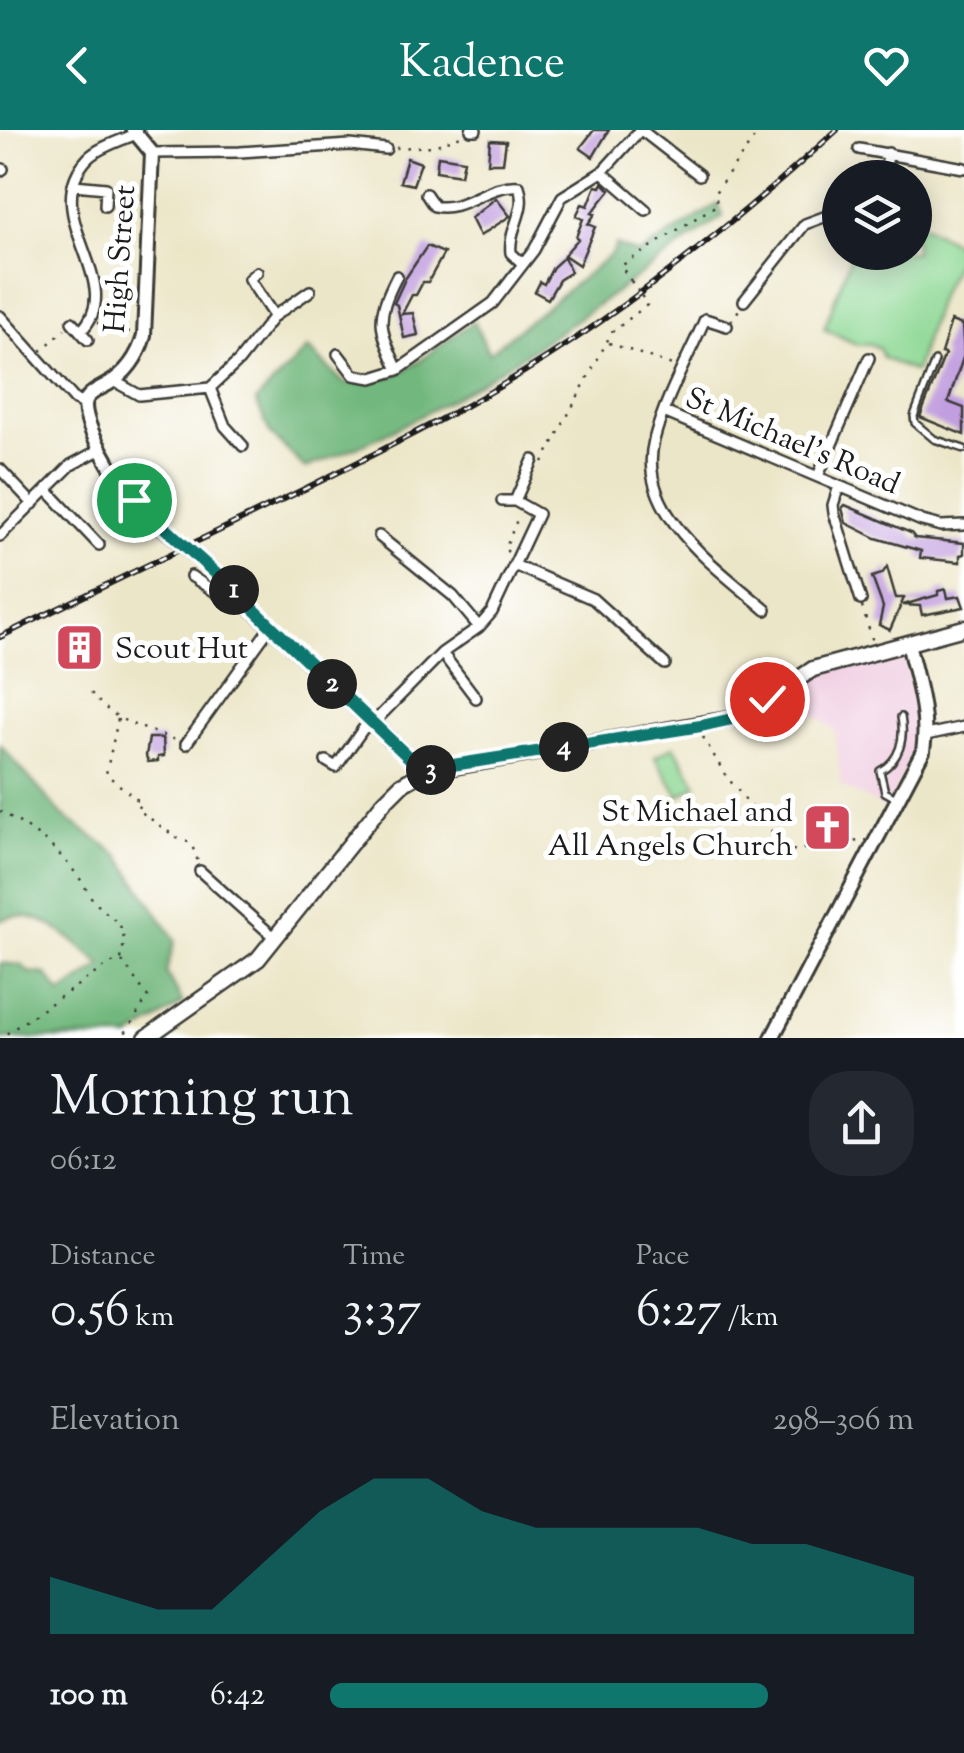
<!DOCTYPE html>
<meta charset="utf-8">
<style>
:root{--surface:#171b24;--page:#242831;--text:#f1f3f6;--muted:#9ea1a6;--accent:#0f766e}
body{margin:0;font-family:"Sorts Mill Goudy",serif;background:var(--page);color:var(--text);height:100vh;display:flex;flex-direction:column;font-size:38px;white-space:nowrap}
*{box-sizing:border-box;margin:0}
p{font-size:32px;color:var(--muted)}
.icon{flex:none;width:55px;height:55px;fill:none;stroke:currentColor;stroke-width:2;stroke-linecap:round;stroke-linejoin:round}
.map{position:relative;height:908px;overflow:hidden}
.drawer{display:flex;flex-direction:column;background:var(--surface);flex:1}
.drawer>*{flex:none}
.fabs{position:absolute;left:822px;top:30px;display:grid;gap:20px}
.fabs a{display:grid;place-items:center;width:110px;height:110px;border-radius:50%;background:var(--surface);box-shadow:0 5px 25px #0003;font-size:50px}
.pin{position:absolute;display:grid;place-items:center;width:85px;height:85px;color:#fff;margin:-42px;border:5px solid #fff;border-radius:50%;box-shadow:0 2px 10px #0007}
.km{position:absolute;width:50px;height:50px;margin:-25px;border-radius:50%;background:#222;color:#fff;font-size:28px;line-height:50px;text-align:center}
.round{display:grid;place-items:center;flex:none;width:105px;height:105px;border-radius:40px;background:var(--page)}
.head{display:flex;align-items:center;justify-content:space-between;height:170px;padding:0 50px}
h1{font-size:55px;font-weight:600;line-height:75px}
.metrics{display:grid;grid-template-columns:repeat(3,1fr);gap:15px;height:170px;padding:10px 50px}
.metrics div{display:grid;align-content:center}
.metrics b{font-size:50px;font-weight:600}
.metrics small{font-size:28px;font-weight:400}
.metrics p{font-size:28px}
.chart{height:280px;padding:20px 50px}
.chart p{display:flex;justify-content:space-between}
.chart svg{width:100%;height:180px;margin-top:10px;fill:var(--accent);opacity:.7}
ul{padding:0 50px;list-style:none;font-size:32px}
li{display:grid;grid-template-columns:160px 120px 1fr;align-items:center;height:75px}
li i{height:25px;border-radius:12px;background:var(--accent)}
header{display:flex;justify-content:space-between;align-items:center;height:130px;padding:0 50px;background:var(--accent);color:#fff;font-size:45px;font-weight:600}
.map>svg:first-child{display:block}
</style>
<header><svg class="icon" aria-label="back" viewBox="0 0 24 24"><path d="M15 5l-7 7 7 7"/></svg>Kadence<svg class="icon" aria-label="heart" viewBox="0 0 24 24"><path d="M12 20l-8-8c-3-5 5-10 8-4 3-6 11-1 8 4z"/></svg></header>
<div class="map">
<svg width="964" height="908" viewBox="0 0 964 908">
<rect width="100%" height="100%" fill="#fff"/>
<filter id="ink" filterUnits="userSpaceOnUse"><feTurbulence type="fractalNoise" baseFrequency=".01" numOctaves="2"/><feDisplacementMap in="SourceGraphic" scale="20" xChannelSelector="R" yChannelSelector="G"/><feConvolveMatrix kernelMatrix="1 2 1 2 8 2 1 2 1" color-interpolation-filters="sRGB"/></filter>
<filter id="wash" filterUnits="userSpaceOnUse"><feTurbulence type="fractalNoise" baseFrequency=".0048" numOctaves="4" result="noise"/><feDisplacementMap in="SourceGraphic" scale="40" xChannelSelector="R" yChannelSelector="G"/><feGaussianBlur stdDeviation="2.25" result="paint"/><feColorMatrix in="noise" values="0 0 0 0 0 0 0 0 0 0 0 0 0 0 0 0 0 1.4 0 .05"/><feComposite in="paint" operator="in"/></filter>
<g filter="url(#wash)">
<rect width="100%" height="100%" fill="#ece6c8"/>
<path fill="#f1d0e3" d="M895 529 905 532 908 538 920 607 887 679 841 656 835 600 786 563 815 544 854 531Z"/>
<path fill="#8ed894" stroke="#557a58" stroke-width="2.5" d="M918 92 957 114 959 128 939 166 915 242 883 228 879 218 870 214 858 215 824 199 852 123 915 122V93Z
M674 616 697 655 679 666 655 627Z"/>
<path fill="#72b87e" stroke="#476a4d" stroke-width="2.5" d="M718 74 723 86C589 180 460 281 305 338L270 303 256 271 308 218 344 253C415 250 419 226 474 192L489 223 613 123 616 115 639 124Z
M0 615 63 686 119 725 175 810 166 842 183 873 130 908H0V833L22 835 28 842 46 844 61 864 102 835C77 815 35 771 0 791Z"/>
<g id="blocks">
<path fill="#c19edf" d="M594 0H609L593 27 580 18Z
M490 10 506 11 503 33H488Z
M438 26 464 30 461 45 436 41Z
M407 28 421 33 413 55 400 52Z
M603 53 610 60 592 83 595 84 588 94 595 97 579 135 564 125 578 109 576 107 583 89 576 86 582 74 588 76 596 56 601 57Z
M496 68 510 86 480 106 471 88Z
M427 116 444 123 428 152H423L416 165H412L402 184 413 183 418 205 404 208 397 175 394 173 405 149Z
M564 127 571 142 559 150 548 169 535 162 540 152 544 154 553 137Z
M951 191 962 195 964 225 948 272 964 278V305L920 287 945 224 941 223Z
M845 375 911 403 915 408 964 413V424L960 425V432L920 428 921 421 876 408 846 393 842 378Z
M887 437 896 468H904L890 500 879 495 883 477 872 447 882 444Z
M946 459 948 468 960 466 964 477 922 485 920 476 903 475 938 465V461Z
M89 503 98 519 72 534 62 518Z
M149 608H163L164 626 158 627V631L148 632 146 626Z
M838 678 840 704H835L836 713 820 715 819 685H824L823 679Z"/>
</g>
</g>
<g filter="url(#ink)">
<use href="#blocks" fill-opacity="0" stroke="#3b3a36" stroke-width="2.5"/>
<g fill="none" stroke-linecap="round" stroke-linejoin="round">
<defs>
<path id="lane" d="M935 231 914 286 915 293 934 309 964 319
M896 668 885 662 880 641C900 630 905 609 901 587"/>
<path id="street" d="M471 0H476
M641 0 699 45
M859 19 964 38
M152 23 240 22 350 15 386 19
M0 41 3 39
M602 42 646 80
M885 48 888 23
M74 55 106 58 105 76
M426 64 434 76C463 83 488 53 519 56 528 81 508 98 511 123L523 134
M257 142 249 149 274 186
M397 146C375 189 379 198 398 240
M744 171 805 94 840 81
M0 186 75 270 84 274
M72 192 88 210
M727 196 705 189C688 228 665 268 654 310 635 383 719 439 766 480
M81 201C130 152 35 85 88 28 99 17 122 10 136 4
M338 224 354 245 372 248 398 240 493 173 534 120 562 67 602 42 640 0
M114 251 139 265 210 258 239 231 274 186 310 161
M210 258 225 296 243 316
M664 282 922 391 941 396 964 395
M0 339 33 374
M818 346 869 228
M839 356 833 375 834 383 861 470
M48 361 99 415
M515 371 533 330
M0 406 71 335 101 319
M379 406 453 466 479 497
M514 435 593 469 665 534
M191 446 223 467 238 464
M442 523 476 568
M926 605 964 597
M186 614 271 496
M326 631 336 637 363 599 373 593 442 523 479 497 492 482 538 384 515 371H502
M200 741 276 809"/>
<path id="secondary" d="M133 0 152 23 144 206C138 227 127 243 108 254 101 258 93 261 88 267 73 283 120 354 133 370 141 379 152 388 161 396
M201 430 424 642
M772 908 923 621C929 585 916 548 908 513"/>
<path id="primary" d="M146 908 258 829 384 672 401 655 424 642 741 587 813 539 964 498"/>
</defs>
<use href="#lane" stroke="#3b3a36" stroke-width="10"/>
<use href="#street" stroke="#3b3a36" stroke-width="14"/>
<use href="#secondary" stroke="#3b3a36" stroke-width="18"/>
<use href="#primary" stroke="#3b3a36" stroke-width="19"/>
<path stroke="#3b3a36" stroke-width="2.5" stroke-dasharray="2.5 8" stroke-linecap="butt" d="M396 18 434 16 466 4
M631 151 621 136 718 74 714 64 760 0
M731 191 741 177
M97 193 133 203
M609 213 672 235
M41 221 65 199
M543 332 612 202 647 175 641 165
M508 422 505 419 519 385
M862 477 873 512
M91 563C118 596 143 596 180 612
M118 589 106 644 141 673 137 679 177 708 191 713 199 734
M703 607 726 646 788 721 866 710
M0 681C33 700 54 715 77 745 84 753 88 764 94 771 115 794 130 791 121 829L106 836 0 908
M122 831 148 867 122 908"/>
<use href="#lane" stroke="#fff" stroke-width="5"/>
<use href="#street" stroke="#fff" stroke-width="9"/>
<use href="#secondary" stroke="#fff" stroke-width="12"/>
<use href="#primary" stroke="#fff" stroke-width="14"/>
<defs>
<path id="rail" d="M0 507C149 433 301 364 447 286 585 213 722 105 837 0"/>
</defs>
<use href="#rail" stroke="#1c1c1c" stroke-width="6"/>
<use href="#rail" stroke="#fff" stroke-width="2.5" stroke-dasharray="8" stroke-linecap="butt"/>
<defs>
<path id="secondary-bridge" d="M161 396 201 430"/>
</defs>
<use href="#secondary-bridge" stroke="#3b3a36" stroke-width="18" stroke-linecap="butt"/>
<path stroke="#3b3a36" stroke-width="2.5" stroke-dasharray="2.5 8" stroke-linecap="butt" d="M631 151 641 165"/>
<use href="#secondary-bridge" stroke="#fff" stroke-width="12"/>
</g>
</g>
<g fill="none" stroke-linecap="round" stroke-linejoin="round" filter="url(#ink)">
<defs>
<path id="route" d="M134 370 223 450 424 642 453 635 701 596 741 587 767 569"/>
</defs>
<use href="#route" stroke="#fff" stroke-width="20"/>
<use href="#route" stroke="#0f766e" stroke-width="12"/>
</g>
<defs>
<symbol id="building-square" viewBox="-11 -11 22 22"><rect x="-9" y="-9" width="18" height="18" rx="4" fill="#d1495b" stroke="#fff"/><path d="M-4-6H4V6H1V3H-1V6H-4ZM-2.5-4.3h1.7v1.8h-1.7ZM.8-4.3h1.7v1.8H.8ZM-2.5-1h1.7V.8h-1.7ZM.8-1h1.7V.8H.8Z" fill="#fff"/></symbol>
<symbol id="church-square" viewBox="-11 -11 22 22"><rect x="-9" y="-9" width="18" height="18" rx="4" fill="#d1495b" stroke="#fff"/><path d="M-1.2-6h2.4v3.5h3.3v2.4h-3.3V6h-2.4V-.1h-3.3v-2.4h3.3Z" fill="#fff"/></symbol>
</defs>
<g fill-rule="evenodd">
<use href="#building-square" x="52" y="490" width="55" height="55"/>
<use href="#church-square" x="800" y="670" width="55" height="55"/>
</g>
<g text-anchor="middle" stroke-width="10" stroke-linejoin="round" paint-order="stroke">
<g font-size="30" fill="#1c1c1c" stroke="#fff">
<text transform="translate(119 129) rotate(-86)" y="10">High Street</text>
<text transform="translate(793 310) rotate(23)" y="10">St Michael's Road</text>
</g>
<g font-size="30" fill="#1c1c1c" stroke="#fff" text-anchor="start">
<text x="115" y="528">Scout Hut</text>
<text x="793" y="691" text-anchor="end">St Michael and<tspan x="793" dy="34">All Angels Church</tspan></text>
</g>
</g>
</svg>
<div class="fabs">
<a><svg class="icon" aria-label="layers" viewBox="0 0 24 24"><path d="M12 4l9 5-9 5-9-5zM3 14l9 5 9-5"/></svg></a>
</div>
<div class="pin" style="left:134px;top:370px;background:#1e9e55"><svg class="icon" aria-label="arrive" viewBox="0 0 24 24"><path d="M6 21V4h12l-3 4 3 4H6"/></svg></div>
<div class="pin" style="left:767px;top:569px;background:#d93025"><svg class="icon" aria-label="check" viewBox="0 0 24 24"><path d="M5 12l5 5 9-10"/></svg></div>
<b class="km" style="left:234px;top:460px">1</b>
<b class="km" style="left:332px;top:554px">2</b>
<b class="km" style="left:431px;top:640px">3</b>
<b class="km" style="left:564px;top:617px">4</b>
</div>
<section class="drawer">
<div class="head"><div><h1>Morning run</h1><p>06:12</p></div><a class="round"><svg class="icon" aria-label="share" viewBox="0 0 24 24"><path d="M12 15V3M7 8l5-5 5 5M5 13v7h14v-7"/></svg></a></div>
<div class="metrics">
<div><p>Distance</p><b>0.56<small> km</small></b></div>
<div><p>Time</p><b>3:37</b></div>
<div><p>Pace</p><b>6:27<small> /km</small></b></div>
</div>
<div class="chart"><p><span>Elevation</span>298–306 m</p>
<svg viewBox="0 0 160 44" preserveAspectRatio="none"><path d="M0 44V30L10 34L20 38L30 38L40 26L50 14L60 6L70 6L80 14L90 18L100 18L110 18L120 18L130 22L140 22L150 26L160 30V44z"/></svg>
</div>
<ul>
<li><b>100 m</b>6:42<i style="width:75%"></i></li>
</ul>
</section>
